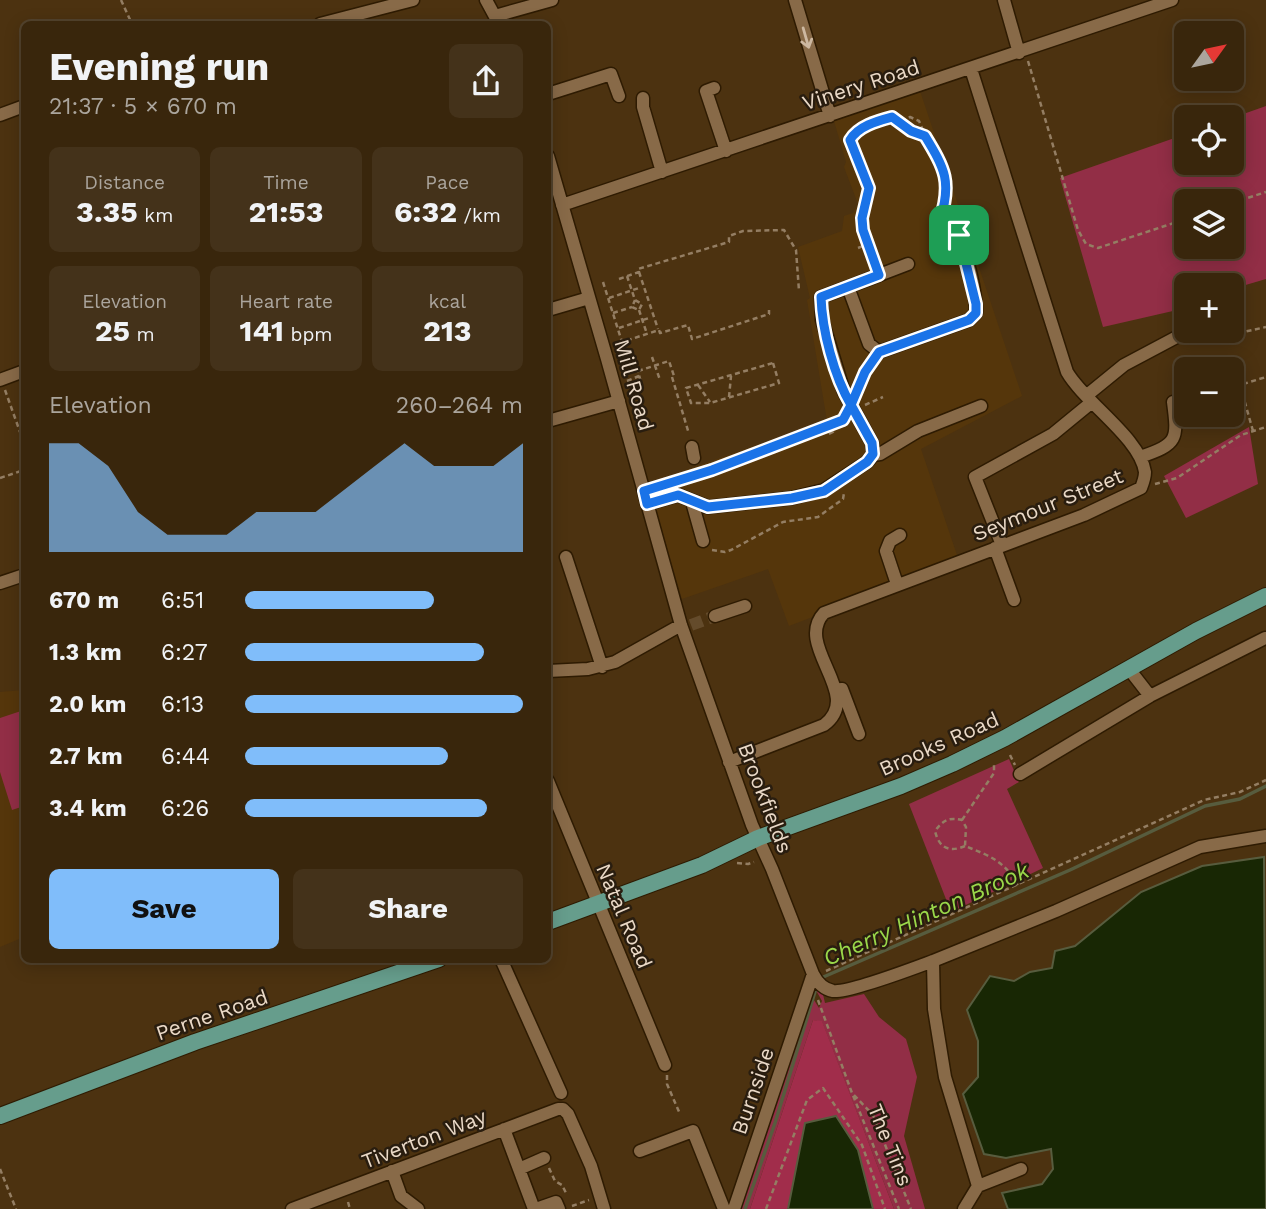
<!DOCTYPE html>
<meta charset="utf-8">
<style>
:root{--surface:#39260c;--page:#44321a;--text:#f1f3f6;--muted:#aba59d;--line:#53432d;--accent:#80bdfa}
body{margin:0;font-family:"Work Sans",sans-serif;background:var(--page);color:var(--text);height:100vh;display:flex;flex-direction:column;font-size:26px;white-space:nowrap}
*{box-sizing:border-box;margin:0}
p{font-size:23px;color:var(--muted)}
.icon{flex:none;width:38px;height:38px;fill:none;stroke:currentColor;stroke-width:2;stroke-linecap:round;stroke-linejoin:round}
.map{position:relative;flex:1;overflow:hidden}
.sheet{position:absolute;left:21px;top:21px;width:530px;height:942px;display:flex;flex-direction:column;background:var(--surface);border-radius:10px;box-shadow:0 4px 18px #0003,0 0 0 2px var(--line)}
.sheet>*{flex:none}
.needle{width:46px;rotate:57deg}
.tools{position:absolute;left:1174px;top:21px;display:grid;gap:14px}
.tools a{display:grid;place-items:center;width:70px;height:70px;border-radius:10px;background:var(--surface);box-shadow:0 4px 18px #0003,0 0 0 2px var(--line);font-size:35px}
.pin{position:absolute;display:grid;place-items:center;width:60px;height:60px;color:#fff;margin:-30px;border-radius:14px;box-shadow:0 4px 10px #0006}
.round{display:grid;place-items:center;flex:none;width:74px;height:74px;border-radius:10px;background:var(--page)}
.headline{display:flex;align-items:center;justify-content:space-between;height:119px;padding:0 28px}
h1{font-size:38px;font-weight:700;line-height:52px}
.figures{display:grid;grid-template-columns:repeat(3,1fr);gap:10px;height:119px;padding:7px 28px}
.figures div{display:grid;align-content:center;border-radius:10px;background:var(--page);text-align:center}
.figures b{font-size:30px;font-weight:700}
.figures small{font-size:19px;font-weight:400}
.figures p{font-size:19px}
.chart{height:196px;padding:14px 28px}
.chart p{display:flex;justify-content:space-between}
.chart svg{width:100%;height:126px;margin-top:7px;fill:var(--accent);opacity:.7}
.button{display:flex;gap:14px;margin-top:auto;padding:14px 28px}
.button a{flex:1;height:80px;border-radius:10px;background:var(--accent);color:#111;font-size:28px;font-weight:700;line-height:80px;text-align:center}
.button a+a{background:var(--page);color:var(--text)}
ul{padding:0 28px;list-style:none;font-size:23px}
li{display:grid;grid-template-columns:112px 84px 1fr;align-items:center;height:52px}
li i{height:18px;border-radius:9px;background:var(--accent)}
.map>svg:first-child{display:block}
</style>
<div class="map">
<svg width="1266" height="1209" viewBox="0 0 1266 1209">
<rect width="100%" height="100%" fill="#4c3210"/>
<path fill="#55360b" d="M920 91 1022 396 921 449 959 561 789 626 768 569 682 599 648 483 827 421 807 300 810 298 798 247 842 231 844 216 853 213 858 204 844 167 846 162 834 121Z
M24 690V937L0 947V692Z"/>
<path fill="#922e46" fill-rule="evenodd" d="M1266 106V279L1232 289V285H1186V308L1103 327 1060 178 1186 134V163H1232V118ZM1186 201H1232V247H1186Z
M1249 427 1258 484 1186 518 1164 476Z
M24 710V806L12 810 0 772V718Z
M1009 759 1019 782 1007 789 1043 868 951 912 909 804Z
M818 987 822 990 825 1003 864 994 879 1017 906 1039 917 1077 904 1136 925 1209H894L822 1022 813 1020 750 1209H738L797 1032 814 1000 819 1008 822 1001 817 992Z"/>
<path fill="#a12d4b" d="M813 1020 822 1021 894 1209H873L858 1150 805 1123 788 1209H750Z"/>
<path fill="#182704" stroke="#575c3e" stroke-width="2" d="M1264 857 1266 1209H1008L1002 1193 1042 1184 1053 1169 1051 1149 1006 1158 984 1154 963 1094 978 1077V1041L967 1010 990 976 1014 981 1030 972 1052 968 1055 951 1075 946 1141 892 1202 866Z
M836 1116 858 1150 873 1209H788L805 1123Z"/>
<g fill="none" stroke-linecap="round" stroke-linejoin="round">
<path stroke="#575c3e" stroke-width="3.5" d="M821 978 1070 870 1205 806 1240 799 1266 786
M745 1209 775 1123 817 985"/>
<path stroke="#644b2b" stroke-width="12" stroke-dasharray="12 6" stroke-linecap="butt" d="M691 625 715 616"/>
<defs>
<path id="minor" d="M486 0 499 24
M795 0 830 116
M1004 0 1019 53
M495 16 552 0
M320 24 413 0
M714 88 706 91 726 151
M548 94 611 74 619 96
M643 98V107L662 172
M0 115 24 106
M548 156 607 359 681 625 752 825 772 869 813 974 734 1209
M562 205 1172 0
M945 240 959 235
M908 264 848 287 869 344 879 352 969 320 976 313C976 281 962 246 953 215
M548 310 589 298
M0 380 24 371
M1086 396 1124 365 1188 331
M548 421 619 401
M692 447 694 458
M873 455 880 454 918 431 981 406
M1140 457C1178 444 1178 440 1173 402
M692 502 703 541
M647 504 678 495 708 507 792 498 824 490 867 462 873 455 872 443 844 392 822 320 821 297 848 287
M1002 545 975 477 1053 434 1092 402
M995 548 1014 600
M566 557 602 667
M0 583 24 575
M897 584 886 551 890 541 900 535
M715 616 745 606
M1129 669 1150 696
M548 671 588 669 615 662 681 625
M836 690 842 689 859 734
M729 762 824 725C865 695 793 646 824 613L1084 515 1141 488C1143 483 1145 477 1145 472 1140 438 1085 403 1067 372L971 69
M1020 774 1150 696 1265 638
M548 781 665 1065
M501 959 561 1093
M813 974C817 982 823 989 833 991 849 993 914 968 933 961
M504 1129 534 1209
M640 1151 693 1131 724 1209
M519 1169 544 1158
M392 1171 401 1196 418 1209
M978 1186 1021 1169
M292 1209 558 1109H563L568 1114 591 1166 604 1209
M536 1209 556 1202 559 1209
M964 1209 978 1186 945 1077 934 1009 933 961 1056 911 1200 847 1266 836"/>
<path id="major" d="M548 922 702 865 758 838 901 786 952 764 1005 738 1196 631 1266 596
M0 1116 195 1042 439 959"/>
</defs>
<use href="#minor" stroke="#2e1b02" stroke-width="15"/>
<use href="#major" stroke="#2e1b02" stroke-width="18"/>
<path stroke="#947e63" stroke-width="2.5" stroke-dasharray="5 3.5" stroke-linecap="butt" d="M121 0 132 24
M1028 61 1078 230 1086 244 1098 248 1186 219
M901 121 910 117 919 121 925 135
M1232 203 1266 192
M858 248 868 244
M875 265 863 230 862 218 869 188 850 140C858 126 877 121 892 117L911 131 925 136C937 155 952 181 945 204
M639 272 658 329
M627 276 635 300 642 304 639 310 632 307 635 300
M619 279 639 272 638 269 729 242V236L743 231 784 230 796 250 799 291
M603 282 622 342 659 330 660 333 688 325 692 339 769 314V310
M609 298 639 288
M639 310 647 334
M613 313 632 307
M619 328 649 318
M1230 335 1266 327
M652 357 660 380
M773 363 779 383 710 403H691L686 388Z
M623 368 636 364 642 386
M638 371 669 361 674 376
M672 377 689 434
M627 381 639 376
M698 385 710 402
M5 390 24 443
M857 392 865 371 873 360
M729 397 731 376
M865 405 883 397
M1253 431 1240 385 1266 377
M829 434 833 432V428L845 425 843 420
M0 478 24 470
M673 482 712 470 844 420
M1155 484 1177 478 1241 435 1266 427
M712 550 725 552 731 550 783 522 818 517 843 499 844 493
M1010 755 1015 765
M962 820 994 773V764
M965 846C949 853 939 848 935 831 943 820 949 817 962 820L966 827 965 846C990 856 1005 861 1018 886
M737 863 748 864 754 862
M826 971 1204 800 1240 792 1266 780
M818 1000 852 1093 899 1209
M667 1075V1084L680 1114
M854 1095 873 1115 911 1209
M549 1168 555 1181 562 1185 566 1193
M0 1169 16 1209
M348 1202 350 1209
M572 1206 589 1200
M766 1209 807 1100 823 1088 862 1145 885 1209"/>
<use href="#minor" stroke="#886a48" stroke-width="12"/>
<use href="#major" stroke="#669d8c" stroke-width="16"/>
</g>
<defs><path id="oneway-shaft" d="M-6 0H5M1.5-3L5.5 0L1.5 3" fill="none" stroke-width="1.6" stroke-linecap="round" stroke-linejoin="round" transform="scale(1.75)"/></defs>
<use stroke="#cdb8a1" href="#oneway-shaft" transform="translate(806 38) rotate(74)"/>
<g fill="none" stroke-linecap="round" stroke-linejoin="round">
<defs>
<path id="route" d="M959 235 976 304V313L969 320 879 352 865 372 851 405 872 443 873 454 867 462 824 491 792 498 708 507 678 495 647 504 644 491 712 470 843 420 851 405C834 376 822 330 821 297L879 275 863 230 862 218 869 188 850 140C858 126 877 121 892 117L911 131 925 136C945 169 952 182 940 220L953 215 959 235"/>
</defs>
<use href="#route" stroke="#fff" stroke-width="14"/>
<use href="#route" stroke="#1a73e8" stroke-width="9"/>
</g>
<g text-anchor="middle" stroke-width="5" stroke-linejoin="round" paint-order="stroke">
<g font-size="21" fill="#ead9c7" stroke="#291d0f">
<text transform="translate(861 85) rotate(-18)" y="7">Vinery Road</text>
<text transform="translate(634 385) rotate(74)" y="7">Mill Road</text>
<text transform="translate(1048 505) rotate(-22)" y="7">Seymour Street</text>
<text transform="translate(939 744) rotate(-24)" y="7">Brooks Road</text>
<text transform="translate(765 798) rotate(69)" y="7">Brookfields</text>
<text transform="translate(624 916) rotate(67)" y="7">Natal Road</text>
<text transform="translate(212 1015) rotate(-19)" y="7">Perne Road</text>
<text transform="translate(753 1091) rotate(-71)" y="7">Burnside</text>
<text transform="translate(424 1139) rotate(-21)" y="7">Tiverton Way</text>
<text transform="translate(890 1145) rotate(68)" y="7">The Tins</text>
</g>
<g font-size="23" font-style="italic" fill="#9ad84a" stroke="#291d0f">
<text transform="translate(926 914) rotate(-24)" y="8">Cherry Hinton Brook</text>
</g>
</g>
</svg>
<div class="tools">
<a><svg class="needle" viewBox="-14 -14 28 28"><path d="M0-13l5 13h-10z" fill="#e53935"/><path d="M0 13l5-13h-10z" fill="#aba59d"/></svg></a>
<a><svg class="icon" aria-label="locate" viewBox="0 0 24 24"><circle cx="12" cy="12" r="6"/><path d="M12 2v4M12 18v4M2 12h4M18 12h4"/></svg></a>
<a><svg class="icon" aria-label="layers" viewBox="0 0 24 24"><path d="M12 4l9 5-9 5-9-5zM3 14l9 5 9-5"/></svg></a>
<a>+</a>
<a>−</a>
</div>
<div class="pin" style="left:959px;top:235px;background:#1e9e55"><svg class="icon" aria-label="arrive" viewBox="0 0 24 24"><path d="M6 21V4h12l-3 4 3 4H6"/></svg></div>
<section class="sheet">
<div class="headline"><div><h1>Evening run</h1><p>21:37 · 5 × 670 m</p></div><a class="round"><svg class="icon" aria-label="share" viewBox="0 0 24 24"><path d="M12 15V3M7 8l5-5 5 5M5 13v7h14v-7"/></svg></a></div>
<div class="figures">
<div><p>Distance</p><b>3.35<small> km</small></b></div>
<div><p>Time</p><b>21:53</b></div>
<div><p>Pace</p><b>6:32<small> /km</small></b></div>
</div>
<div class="figures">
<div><p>Elevation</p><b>25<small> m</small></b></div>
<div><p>Heart rate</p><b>141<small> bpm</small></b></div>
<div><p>kcal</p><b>213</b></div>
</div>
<div class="chart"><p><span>Elevation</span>260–264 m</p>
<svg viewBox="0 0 160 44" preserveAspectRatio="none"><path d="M0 44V6L10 6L20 14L30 30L40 38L50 38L60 38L70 30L80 30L90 30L100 22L110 14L120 6L130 14L140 14L150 14L160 6V44z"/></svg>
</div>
<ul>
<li><b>670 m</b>6:51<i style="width:68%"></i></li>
<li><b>1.3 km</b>6:27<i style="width:86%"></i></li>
<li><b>2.0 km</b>6:13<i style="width:100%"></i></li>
<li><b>2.7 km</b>6:44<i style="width:73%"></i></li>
<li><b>3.4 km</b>6:26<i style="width:87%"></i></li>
</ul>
<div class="button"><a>Save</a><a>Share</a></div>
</section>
</div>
